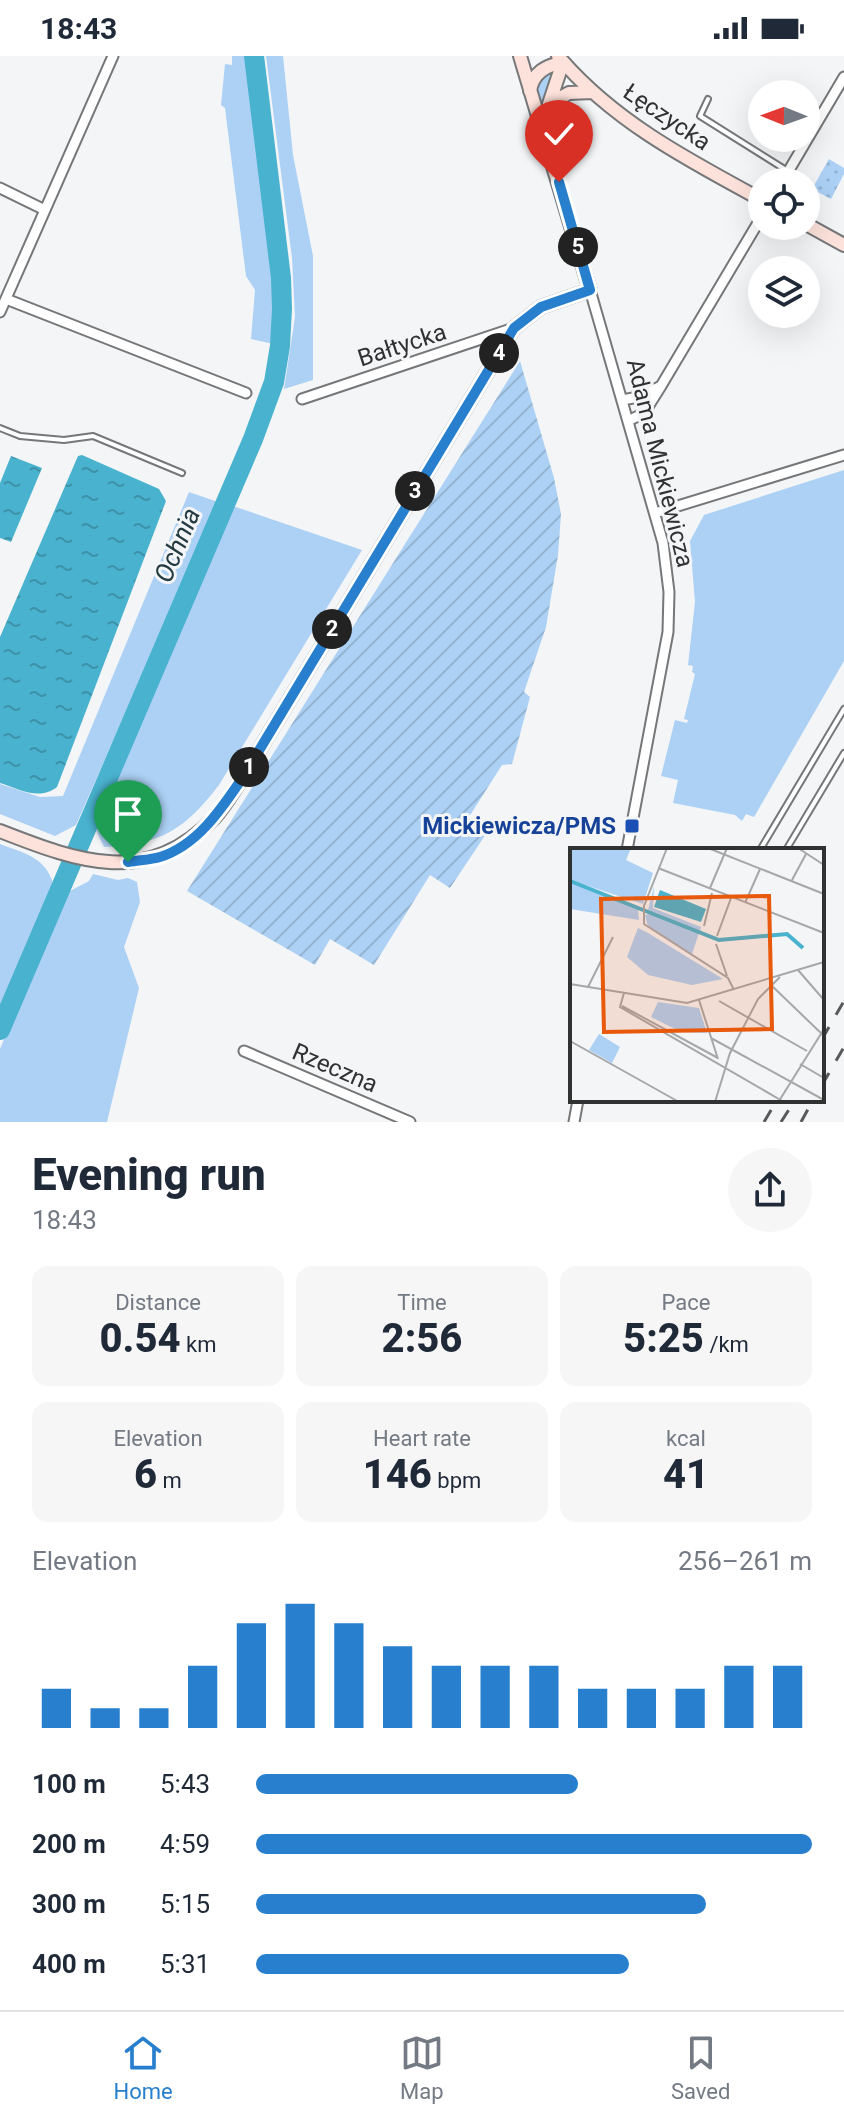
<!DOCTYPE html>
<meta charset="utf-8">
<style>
:root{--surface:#fff;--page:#f6f6f7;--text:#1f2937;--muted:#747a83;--line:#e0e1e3;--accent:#277fcd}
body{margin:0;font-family:Roboto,sans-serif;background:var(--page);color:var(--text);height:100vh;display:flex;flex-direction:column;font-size:30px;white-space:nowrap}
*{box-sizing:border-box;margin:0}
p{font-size:26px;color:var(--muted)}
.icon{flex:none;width:44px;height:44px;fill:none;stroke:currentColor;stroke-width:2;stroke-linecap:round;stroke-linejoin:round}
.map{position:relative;height:1066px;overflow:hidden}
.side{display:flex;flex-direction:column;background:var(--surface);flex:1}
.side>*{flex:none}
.needle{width:52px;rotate:271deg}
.buttons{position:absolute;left:748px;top:24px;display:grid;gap:16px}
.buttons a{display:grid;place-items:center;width:72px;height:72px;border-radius:50%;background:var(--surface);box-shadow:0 8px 32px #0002;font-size:40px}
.pin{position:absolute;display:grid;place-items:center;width:68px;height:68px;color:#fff;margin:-82px -34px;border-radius:50% 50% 50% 0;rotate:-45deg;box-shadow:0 0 8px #0007}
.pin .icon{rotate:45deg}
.km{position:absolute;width:40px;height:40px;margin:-20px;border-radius:50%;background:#222;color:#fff;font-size:22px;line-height:40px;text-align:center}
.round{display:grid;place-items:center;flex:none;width:84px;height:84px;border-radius:42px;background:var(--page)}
.headline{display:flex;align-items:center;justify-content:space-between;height:136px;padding:0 32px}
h1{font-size:44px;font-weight:800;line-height:60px}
.figures{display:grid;grid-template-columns:repeat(3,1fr);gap:12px;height:136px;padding:8px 32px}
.figures div{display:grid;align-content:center;border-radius:16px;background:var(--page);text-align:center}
.figures b{font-size:40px;font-weight:800}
.figures small{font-size:22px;font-weight:400}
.figures p{font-size:22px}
.chart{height:224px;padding:16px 32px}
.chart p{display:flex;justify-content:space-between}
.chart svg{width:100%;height:144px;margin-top:8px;stroke:var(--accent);stroke-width:6}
ul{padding:0 32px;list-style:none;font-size:26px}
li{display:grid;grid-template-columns:128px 96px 1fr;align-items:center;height:60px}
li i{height:20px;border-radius:10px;background:var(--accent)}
.status{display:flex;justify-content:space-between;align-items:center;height:56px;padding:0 40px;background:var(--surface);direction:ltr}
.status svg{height:22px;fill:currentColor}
.menu{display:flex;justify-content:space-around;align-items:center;height:112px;border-top:2px solid var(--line);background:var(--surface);font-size:22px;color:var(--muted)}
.menu a{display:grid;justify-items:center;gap:4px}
.menu .active{color:var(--accent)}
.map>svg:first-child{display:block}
</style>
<div class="status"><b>18:43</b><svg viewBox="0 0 49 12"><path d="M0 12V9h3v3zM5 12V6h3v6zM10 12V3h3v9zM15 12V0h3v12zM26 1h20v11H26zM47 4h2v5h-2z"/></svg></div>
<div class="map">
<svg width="844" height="1066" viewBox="0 0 844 1066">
<defs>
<pattern id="park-dots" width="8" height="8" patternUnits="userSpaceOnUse" patternTransform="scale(2)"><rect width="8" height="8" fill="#acd1f5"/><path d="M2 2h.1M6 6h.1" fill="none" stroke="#94b4d2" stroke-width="1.8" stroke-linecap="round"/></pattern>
<pattern id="garden-furrows" width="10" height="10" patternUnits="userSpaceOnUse" patternTransform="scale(2)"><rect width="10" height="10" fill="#acd1f5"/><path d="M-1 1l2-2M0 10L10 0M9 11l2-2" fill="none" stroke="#94b4d2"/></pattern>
<pattern id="water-ripples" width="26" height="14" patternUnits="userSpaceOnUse" patternTransform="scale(2)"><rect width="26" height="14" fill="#49b2ce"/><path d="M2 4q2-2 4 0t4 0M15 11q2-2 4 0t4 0" fill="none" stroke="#3d91a8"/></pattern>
</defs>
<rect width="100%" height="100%" fill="#f3f5f7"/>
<path fill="#acd1f5" d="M232 0H249L275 200 277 260 274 288 251 283 255 234 246 220 225 52 221 49 225 8 232 9Z
M266 0H283L293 99 313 200V324L284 333 295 261 292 202Z
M552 14 554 18 547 34 543 60C536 37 531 30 552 14Z
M844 414V605L754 761 746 758 742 765 735 759 673 747 678 724 661 720 675 664 687 667 688 664 684 663 695 618 692 616 693 610 688 609 695 546 690 485 704 459Z
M189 436 218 446 76 769 55 780 0 758V728L40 741 63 740Z
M230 449 362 494 219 729C185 773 161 789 104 791L96 774 100 757Z
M0 788C24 797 45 801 53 827L0 958Z
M93 818 118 824 128 822 137 826 140 846 124 891 139 932 107 1066H0V993L52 867 70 835 89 825Z"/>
<path fill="url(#park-dots)" d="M829 103 844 112V118L831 143 812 133Z"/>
<path fill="url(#garden-furrows)" d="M520 305 554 422 561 458 558 499 546 571 524 636 530 641 512 708 502 709 467 764 486 778 450 832 430 819 374 909 330 883 315 909 187 835Z"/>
<path fill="url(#water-ripples)" d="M82 399 159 433 166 445 57 731C39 745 19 733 0 727V581L78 400Z
M11 400 42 412 11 486 0 482V427Z"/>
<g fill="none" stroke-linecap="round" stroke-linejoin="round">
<path stroke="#49b2ce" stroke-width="20" d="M0 974 253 383 274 326 280 290 282 253 281 222 254 0"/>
<defs>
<path id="lane" d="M708 43 700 60 786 114
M0 372 20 380 64 384 93 380 182 417
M760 794 844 653
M786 794 844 697"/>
<path id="street" d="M782 126 844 21
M0 132 45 154
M590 234 663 487 669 536 668 576 627 794
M6 243 246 337
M0 256 113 0
M661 330 762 160
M302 343 514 272
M622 344 639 341 661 330 644 357 628 365
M655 457 844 399
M244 995 410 1066
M574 1066 578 1044"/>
<path id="secondary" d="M558 0C613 65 688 104 762 144
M530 35C533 16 546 10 563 6
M549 48 569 37 593 36
M546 77 549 48 563 6
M806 168 844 189
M0 775C79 806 148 832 215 761 225 750 234 734 243 721L514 272 541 251 590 234 520 0"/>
</defs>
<use href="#lane" stroke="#757779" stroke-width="8"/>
<use href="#street" stroke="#757779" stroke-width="13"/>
<use href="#secondary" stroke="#757779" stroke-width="16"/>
<use href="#lane" stroke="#fff" stroke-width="4"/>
<use href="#street" stroke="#fff" stroke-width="9"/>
<use href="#secondary" stroke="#fce2da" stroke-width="12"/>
<path stroke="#58595a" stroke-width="3" stroke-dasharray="14 14" stroke-linecap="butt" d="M822 983 844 945
M822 1029 844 991
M764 1066 777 1044
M781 1066 795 1044
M801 1066 813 1044"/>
</g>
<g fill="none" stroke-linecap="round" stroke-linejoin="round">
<defs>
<path id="route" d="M128 806C139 804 150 804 160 801 198 789 222 752 243 721L514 272 541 251 590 234 559 126"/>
</defs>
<use href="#route" stroke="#fff" stroke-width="16"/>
<use href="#route" stroke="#277fcd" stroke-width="10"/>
</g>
<rect fill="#1a4fb4" stroke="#f3f5f7" stroke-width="3" x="624" y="762" width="16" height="16" rx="4"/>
<g text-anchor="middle" stroke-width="6" stroke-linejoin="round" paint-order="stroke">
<g font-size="24" fill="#303131" stroke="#f3f5f7">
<text transform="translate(667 61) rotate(34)" y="8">Łęczycka</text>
<text transform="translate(402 289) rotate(-18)" y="8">Bałtycka</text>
<text transform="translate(660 407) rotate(76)" y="8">Adama Mickiewicza</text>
<text transform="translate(335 1012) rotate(23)" y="8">Rzeczna</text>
</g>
<g font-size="24" font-weight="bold" fill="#164399" stroke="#f3f5f7" text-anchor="end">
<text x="616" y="778">Mickiewicza/PMS</text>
</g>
<g font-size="26" font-style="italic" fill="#243b42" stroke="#f3f5f7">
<text transform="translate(177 489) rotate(-67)" y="9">Ochnia</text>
</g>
</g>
<g transform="translate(570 792)">
<rect width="254" height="254" fill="#f3f5f7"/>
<path d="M0 0H61L56 12 83 25 73 56 0 32ZM0 34 68 61 69 72 0 61ZM84 38 83 60 131 79 130 84 78 62ZM80 66 129 85 122 106 78 79 75 67ZM88 154 129 160 137 185 111 184 81 169ZM29 186 50 199 42 215 19 202Z" fill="#acd1f5"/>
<path d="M68 80 78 85 153 131 122 137 78 127 57 109Z" fill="#acd1f5"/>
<path d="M90 42 136 61 131 74 84 59Z" fill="#49b2ce"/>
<path fill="none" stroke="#49b2ce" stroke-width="4" d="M0 33 149 92 217 86 233 100"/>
<path fill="none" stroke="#a5a7a8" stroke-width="2" d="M97 0 74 58V76L158 130 164 142M138 0 254 46M228 0 254 17M88 20 254 85M222 32 236 6M140 40 157 0M175 55 190 21M134 78 142 45M147 88 161 50M146 96 157 128M228 122 254 152M0 136 117 155 254 114M200 136 254 188M18 139 43 89M54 145 50 159 214 254M129 152 148 211M149 153 237 203M52 158 148 210M141 190 254 252M0 193 109 254M230 216 254 230M209 253 254 181M145 254 160 205 188 151 210 129"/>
<path fill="#e8590c" fill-opacity="0.15" stroke="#e8590c" stroke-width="4" d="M199 48 202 181 34 184 31 51Z"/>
<rect width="254" height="254" fill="none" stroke="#303131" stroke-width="4"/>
</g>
</svg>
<div class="buttons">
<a><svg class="needle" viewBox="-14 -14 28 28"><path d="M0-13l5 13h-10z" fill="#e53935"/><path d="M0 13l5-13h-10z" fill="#747a83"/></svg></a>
<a><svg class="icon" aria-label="locate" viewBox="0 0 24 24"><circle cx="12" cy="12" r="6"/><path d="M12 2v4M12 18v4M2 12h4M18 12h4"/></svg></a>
<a><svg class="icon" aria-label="layers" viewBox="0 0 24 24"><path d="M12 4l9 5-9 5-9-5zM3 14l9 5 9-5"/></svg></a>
</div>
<div class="pin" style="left:128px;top:806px;background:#1e9e55"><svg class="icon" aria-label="arrive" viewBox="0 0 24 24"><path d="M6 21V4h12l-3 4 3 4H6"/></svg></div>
<div class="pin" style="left:559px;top:126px;background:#d93025"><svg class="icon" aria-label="check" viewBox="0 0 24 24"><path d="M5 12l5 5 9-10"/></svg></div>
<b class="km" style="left:249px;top:711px">1</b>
<b class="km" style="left:332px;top:573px">2</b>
<b class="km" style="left:415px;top:435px">3</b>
<b class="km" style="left:499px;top:297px">4</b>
<b class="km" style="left:578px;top:191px">5</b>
</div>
<section class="side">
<div class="headline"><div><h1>Evening run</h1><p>18:43</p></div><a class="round"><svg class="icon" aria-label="share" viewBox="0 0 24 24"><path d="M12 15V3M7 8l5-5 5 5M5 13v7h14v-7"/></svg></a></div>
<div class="figures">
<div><p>Distance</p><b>0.54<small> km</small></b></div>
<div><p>Time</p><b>2:56</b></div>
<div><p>Pace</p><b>5:25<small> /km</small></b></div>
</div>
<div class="figures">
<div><p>Elevation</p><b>6<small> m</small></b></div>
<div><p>Heart rate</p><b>146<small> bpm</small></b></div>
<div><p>kcal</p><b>41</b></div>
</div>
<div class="chart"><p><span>Elevation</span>256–261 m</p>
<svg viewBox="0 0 160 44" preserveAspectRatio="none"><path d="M5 44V32M15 44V38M25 44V38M35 44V25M45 44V12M55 44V6M65 44V12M75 44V19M85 44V25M95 44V25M105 44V25M115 44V32M125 44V32M135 44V32M145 44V25M155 44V25"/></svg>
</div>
<ul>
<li><b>100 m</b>5:43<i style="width:58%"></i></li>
<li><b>200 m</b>4:59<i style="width:100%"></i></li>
<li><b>300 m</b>5:15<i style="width:81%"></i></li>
<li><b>400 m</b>5:31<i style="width:67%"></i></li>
</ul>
</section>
<nav class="menu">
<a class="active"><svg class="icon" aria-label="home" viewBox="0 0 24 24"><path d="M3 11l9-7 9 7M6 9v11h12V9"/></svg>Home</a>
<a><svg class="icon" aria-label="map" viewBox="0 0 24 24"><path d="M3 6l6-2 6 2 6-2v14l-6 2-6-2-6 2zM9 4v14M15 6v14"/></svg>Map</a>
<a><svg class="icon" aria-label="saved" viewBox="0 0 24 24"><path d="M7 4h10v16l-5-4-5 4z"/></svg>Saved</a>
</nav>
